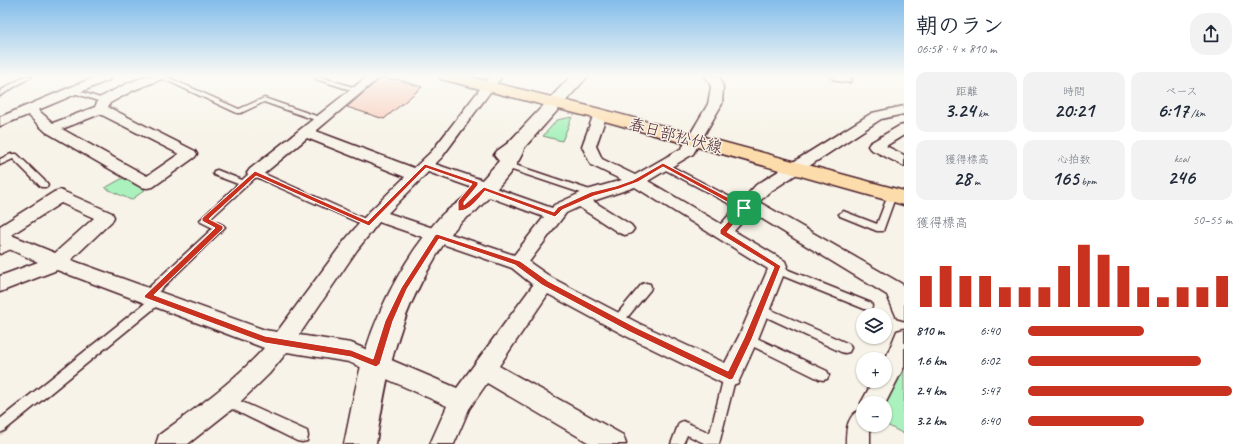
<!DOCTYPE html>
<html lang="ja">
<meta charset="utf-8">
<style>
:root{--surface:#fff;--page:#f2f2f3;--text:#1f2937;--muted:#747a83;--accent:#c8321e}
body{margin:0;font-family:Caveat,"Klee One",sans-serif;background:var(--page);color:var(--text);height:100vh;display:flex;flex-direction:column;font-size:15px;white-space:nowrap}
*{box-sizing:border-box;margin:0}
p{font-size:13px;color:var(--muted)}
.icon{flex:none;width:22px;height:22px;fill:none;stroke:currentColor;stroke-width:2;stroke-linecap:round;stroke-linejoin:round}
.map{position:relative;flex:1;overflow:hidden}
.details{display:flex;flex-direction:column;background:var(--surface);width:340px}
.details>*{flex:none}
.fabs{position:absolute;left:856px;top:308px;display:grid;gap:8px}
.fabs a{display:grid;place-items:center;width:36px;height:36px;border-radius:50%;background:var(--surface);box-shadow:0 1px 3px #0004;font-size:20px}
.pin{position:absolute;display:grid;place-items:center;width:34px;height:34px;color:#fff;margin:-17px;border-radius:8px;box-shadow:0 2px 6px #0006}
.round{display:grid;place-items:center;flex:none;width:42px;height:42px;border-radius:16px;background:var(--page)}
.headline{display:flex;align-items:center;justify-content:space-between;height:68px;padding:0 12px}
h1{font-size:22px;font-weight:600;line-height:30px}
.metrics{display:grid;grid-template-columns:repeat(3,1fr);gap:6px;height:68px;padding:4px 12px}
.metrics div{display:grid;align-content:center;border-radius:10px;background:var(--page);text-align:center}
.metrics b{font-size:20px;font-weight:600}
.metrics small{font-size:11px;font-weight:400}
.metrics p{font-size:11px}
.chart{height:112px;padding:8px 12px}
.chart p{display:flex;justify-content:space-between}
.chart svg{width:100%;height:72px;margin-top:4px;stroke:var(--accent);stroke-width:6}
ul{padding:0 12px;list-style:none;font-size:13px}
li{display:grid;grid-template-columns:64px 48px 1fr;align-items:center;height:30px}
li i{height:10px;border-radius:5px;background:var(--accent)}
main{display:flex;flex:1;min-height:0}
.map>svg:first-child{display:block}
</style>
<main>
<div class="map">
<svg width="904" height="444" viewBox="0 0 904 444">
<rect width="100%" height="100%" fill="#f7f3e8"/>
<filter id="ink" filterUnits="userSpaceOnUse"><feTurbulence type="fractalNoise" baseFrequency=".025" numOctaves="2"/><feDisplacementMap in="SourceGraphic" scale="8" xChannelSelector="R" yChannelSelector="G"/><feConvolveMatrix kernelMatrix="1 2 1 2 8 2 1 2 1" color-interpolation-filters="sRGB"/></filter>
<g filter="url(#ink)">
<path fill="#aaf1bd" stroke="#7a8874" d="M572 117 562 141 543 136 557 120Z
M123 178 145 190 131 200 105 188Z
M904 368V434L885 424V403H884Z"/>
<path fill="#f8ccba" stroke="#4a1f2b" d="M382 77 391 80 396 79 422 87 384 119 347 107Z"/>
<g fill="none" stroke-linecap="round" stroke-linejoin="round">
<defs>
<path id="lane" d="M25 76H32L0 96V91Z
M157 76H165L239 109 264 98 325 119 321 121H318L264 102 241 113H237Z
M318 76 359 89 360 90 357 92 316 79 315 78Z
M73 89 106 100 107 101 104 103 71 92 70 91Z
M11 154H17L47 183 48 185 47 187H41L13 159 0 165V159Z
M506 162 596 192 597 194 593 197 503 167 502 165Z
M663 162 747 206 748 208 747 210H741L660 167 659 165 660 163Z
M217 170 242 180 252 171H258L372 222 374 224 369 227 366 226 256 177 210 219 223 225 225 227 223 229 152 298 148 299 144 298 143 295 144 292 213 228 201 222 200 220 238 184 214 175 213 173 214 171Z
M892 192 896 195 883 231H877L840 216 839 214 843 211 877 224 888 195Z
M15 240 18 242 20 244 18 246 0 254V246Z
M776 265 871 303 872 306 871 309 867 310 773 272 771 269 773 266Z
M646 283 650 284 651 287 650 290 621 325 617 327 613 325 612 322 613 319 642 284Z
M158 295 162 296 163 299 162 302 4 431 0 433V419L154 296Z
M760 305 849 344 851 348 849 352 845 353 841 352 756 312 755 309 756 306Z
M748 334 827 371 829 375 827 379 823 380 819 379 744 342 742 339 744 336Z
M730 371 734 372 736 376 719 444H706L687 435 683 444H671L679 423 683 421 710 433 724 376 726 372Z
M228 392 240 401 307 431 308 436 307 441 302 442 297 441 232 409 224 402 222 398 224 394Z"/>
<path id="street" d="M97 76 111 77 109 80 38 110 53 123 95 107 99 98 126 84 147 76H164L162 79 134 90 110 103 108 107 195 151 197 154 195 157 153 187 147 188 141 187 46 132 28 115 0 126V117ZM100 114 179 154 147 176 62 129Z
M368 76H381L316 131 414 168 432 151 490 76H502L442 157 435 164 482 180 484 184 552 208 554 205 587 190 622 180 591 165 582 146 595 111H605L607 114 596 146 602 159 635 175 682 148 708 104 711 87 708 80 705 76H719L723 87 722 104 693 154 648 181 721 224 756 185 872 113 904 106V114L881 119 768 193 759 202 902 284 904 289V320L897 318 887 295 751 212 734 231 785 261 787 266 758 339 738 383 730 386 722 383 626 336 548 294 499 366 623 435 626 444H591L487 383 469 409 454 444H430L447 406 349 362 287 352 269 374 236 406 188 444H156L159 435C196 408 234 382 264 348L57 270 0 292V276L38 262 0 245V226L54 192 60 190 112 213 114 217 112 221 71 260 265 330 277 332 345 240 370 211 405 177 307 138 260 177 255 178 250 177 247 173 250 169ZM428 172 476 189 478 193 544 217 514 255 388 213ZM635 187 768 269 739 336 725 363 640 324 552 278 529 262 566 213 579 207 619 233 625 235 631 233 634 229 631 225 593 201ZM61 203 94 218 55 253 11 235ZM379 222 512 268 533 285 457 388 351 343 299 335 357 250Z
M830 76H849L852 79 850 82C844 83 834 81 830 76Z
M904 125V135L886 146 904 155V166L870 149 868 146 870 143 899 126Z
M904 329V367L885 404 863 403V407L861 403 873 381H885V360L897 331Z
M863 408V425H873L870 431V444H846C846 428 847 415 863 408Z"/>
<path id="secondary" d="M571 76H588L524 148C522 163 489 198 477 210 472 215 465 218 460 223 450 234 441 247 434 260 396 322 387 374 376 444H344C351 412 356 380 366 349 381 302 407 254 440 217 446 210 454 206 461 200 475 189 487 174 499 161L494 155 497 151 508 143Z"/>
<path id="primary" d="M439 76H466L600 109 904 191V205L594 118 441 79Z"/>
</defs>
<use href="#lane" stroke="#4a1f2b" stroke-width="3"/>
<use href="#street" stroke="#4a1f2b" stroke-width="3"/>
<use href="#secondary" stroke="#4a1f2b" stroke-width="3"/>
<use href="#primary" stroke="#4a1f2b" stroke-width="3"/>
<use href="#lane" fill="#f7f3e8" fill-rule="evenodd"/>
<use href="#street" fill="#f7f3e8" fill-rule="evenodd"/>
<use href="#secondary" fill="#f7f3e8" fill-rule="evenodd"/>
<use href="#primary" fill="#fddcac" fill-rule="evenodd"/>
</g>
</g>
<linearGradient id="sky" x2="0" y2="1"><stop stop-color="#83bdea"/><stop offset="0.55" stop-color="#fbfaf5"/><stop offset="1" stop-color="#fbfaf5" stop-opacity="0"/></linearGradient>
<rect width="904" height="138" fill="url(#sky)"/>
<path fill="#c8321e" stroke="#fff" fill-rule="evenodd" d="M663 163 746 207V210L727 232 781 266 752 339 733 379 730 380 630 332 542 285 515 265 439 239 407 289 393 321 380 364 376 367 351 357 265 343 145 298 144 296 215 228 202 221V218L255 171 368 221 425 164 478 182V185L464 202V205L484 187 554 212 558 207 591 192 616 186 633 180ZM663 167 740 209 720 230V234L774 267 744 338 728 371 635 327 548 281 520 261 437 234 435 235 401 288 385 321 373 359 351 350 265 336 154 295 223 229V226L209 219 256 176 369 226 426 168 472 184 458 201V211C469 212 478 199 485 191L555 217 562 210 594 196 619 189 638 182Z"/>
<g text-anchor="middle" stroke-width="3" stroke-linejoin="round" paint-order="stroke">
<g font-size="16" fill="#4a1f2b" stroke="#f7f3e8">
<text transform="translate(676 135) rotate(15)" y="6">春日部松伏線</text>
</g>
</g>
</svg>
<div class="fabs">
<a><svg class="icon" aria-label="layers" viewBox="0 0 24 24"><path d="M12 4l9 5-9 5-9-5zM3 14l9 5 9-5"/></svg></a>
<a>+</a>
<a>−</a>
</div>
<div class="pin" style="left:744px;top:208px;background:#1e9e55"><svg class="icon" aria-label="arrive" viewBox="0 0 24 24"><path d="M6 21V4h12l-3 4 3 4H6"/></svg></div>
</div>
<section class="details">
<div class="headline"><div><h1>朝のラン</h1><p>06:58 · 4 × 810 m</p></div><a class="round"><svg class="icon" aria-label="share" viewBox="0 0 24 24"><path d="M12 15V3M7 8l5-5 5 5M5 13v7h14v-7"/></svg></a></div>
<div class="metrics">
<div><p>距離</p><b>3.24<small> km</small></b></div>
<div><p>時間</p><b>20:21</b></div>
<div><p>ペース</p><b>6:17<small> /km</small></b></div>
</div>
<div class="metrics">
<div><p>獲得標高</p><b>28<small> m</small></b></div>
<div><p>心拍数</p><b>165<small> bpm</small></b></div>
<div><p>kcal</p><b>246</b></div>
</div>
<div class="chart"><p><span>獲得標高</span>50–55 m</p>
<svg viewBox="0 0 160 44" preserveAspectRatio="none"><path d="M5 44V25M15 44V19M25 44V25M35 44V25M45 44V32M55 44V32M65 44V32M75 44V19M85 44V6M95 44V12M105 44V19M115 44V32M125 44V38M135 44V32M145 44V32M155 44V25"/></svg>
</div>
<ul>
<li><b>810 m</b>6:40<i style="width:57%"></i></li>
<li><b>1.6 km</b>6:02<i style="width:85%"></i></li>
<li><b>2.4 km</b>5:47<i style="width:100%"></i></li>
<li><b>3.2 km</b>6:40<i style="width:57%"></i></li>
</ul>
</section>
</main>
